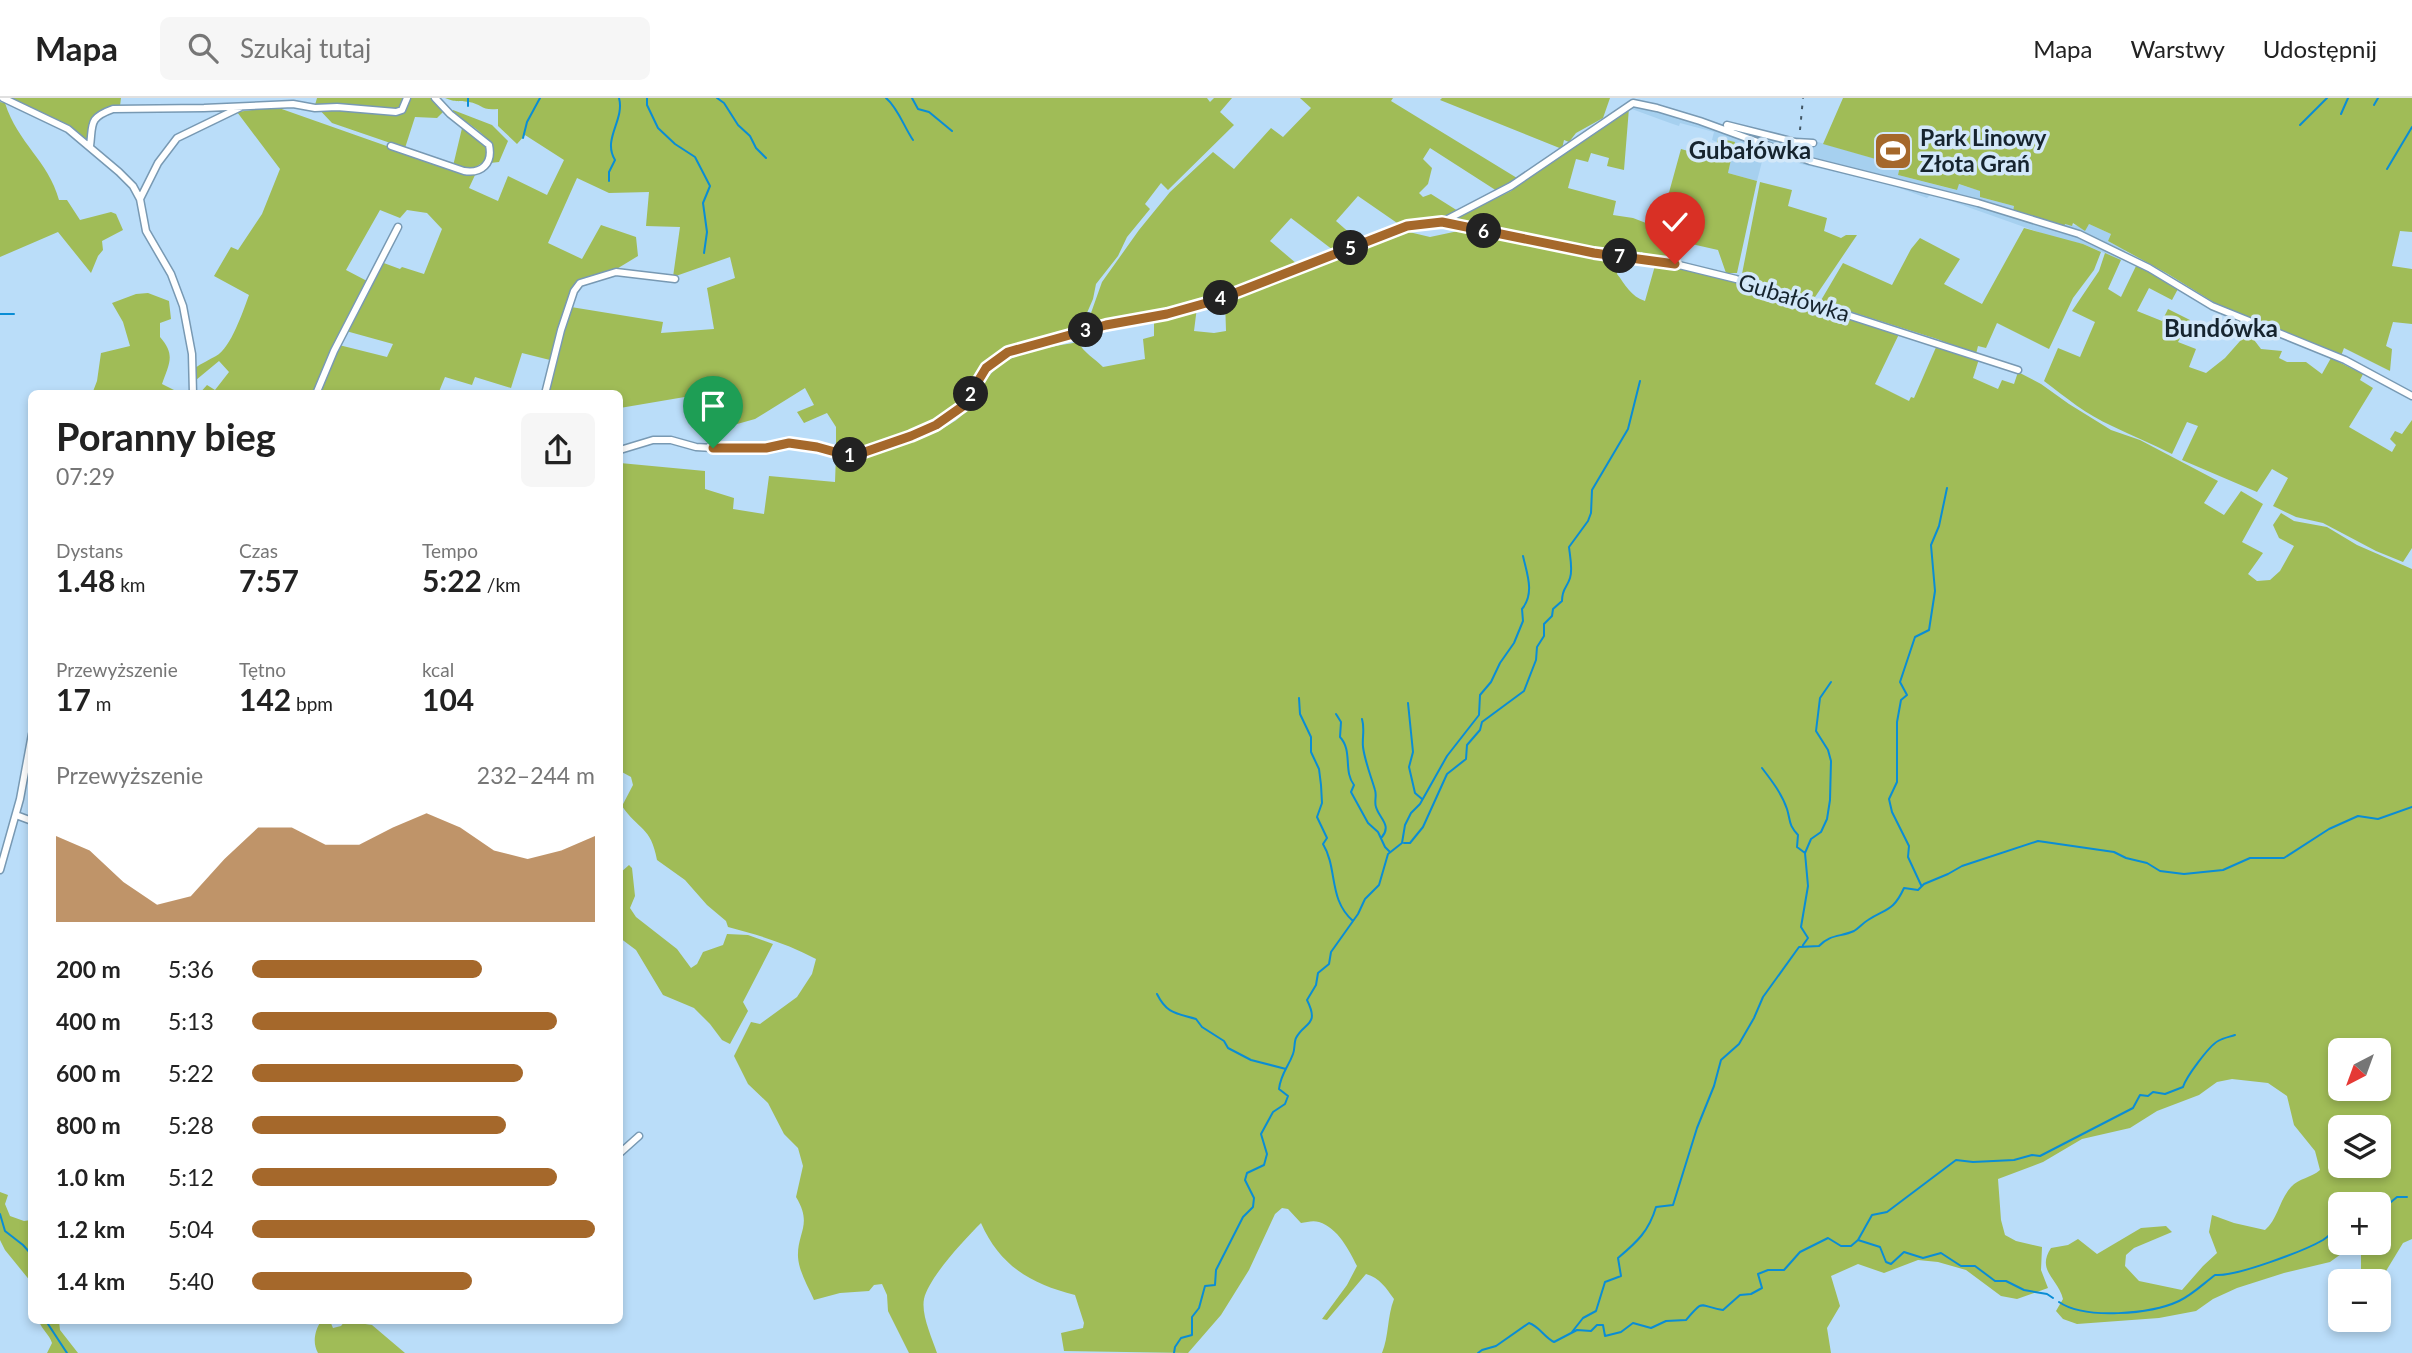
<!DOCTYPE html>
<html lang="pl">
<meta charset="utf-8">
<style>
:root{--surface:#fff;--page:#f6f6f6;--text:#222;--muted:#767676;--line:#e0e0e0;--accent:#a5682b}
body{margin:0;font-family:Lato,sans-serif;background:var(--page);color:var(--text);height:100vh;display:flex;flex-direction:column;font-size:26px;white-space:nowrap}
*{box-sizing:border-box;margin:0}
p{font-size:23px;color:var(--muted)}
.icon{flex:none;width:38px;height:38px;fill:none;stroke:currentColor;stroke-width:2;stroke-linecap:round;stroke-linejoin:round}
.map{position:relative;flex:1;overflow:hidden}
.sheet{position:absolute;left:28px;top:292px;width:595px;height:934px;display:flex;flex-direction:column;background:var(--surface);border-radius:10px;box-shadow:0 4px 10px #0003}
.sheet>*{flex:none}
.needle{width:46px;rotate:221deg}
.tools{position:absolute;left:2328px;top:940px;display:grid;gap:14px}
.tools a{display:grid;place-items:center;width:63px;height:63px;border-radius:10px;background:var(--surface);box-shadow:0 4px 10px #0003;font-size:35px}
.pin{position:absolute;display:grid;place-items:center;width:60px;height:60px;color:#fff;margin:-72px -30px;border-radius:50% 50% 50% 0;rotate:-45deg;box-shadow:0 0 7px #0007}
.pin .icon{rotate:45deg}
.km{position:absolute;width:35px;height:35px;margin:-18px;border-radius:50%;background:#222;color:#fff;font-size:19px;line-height:35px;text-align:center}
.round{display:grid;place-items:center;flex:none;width:74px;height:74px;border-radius:10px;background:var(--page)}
.overview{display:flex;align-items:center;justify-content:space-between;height:119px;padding:0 28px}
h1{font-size:38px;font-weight:700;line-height:52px}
.metrics{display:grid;grid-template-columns:repeat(3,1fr);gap:10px;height:119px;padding:7px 28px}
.metrics div{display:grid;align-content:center}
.metrics b{font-size:30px;font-weight:700}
.metrics small{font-size:19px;font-weight:400}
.metrics p{font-size:19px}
.chart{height:196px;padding:14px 28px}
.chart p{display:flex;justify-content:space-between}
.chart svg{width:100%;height:126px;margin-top:7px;fill:var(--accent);opacity:.7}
ul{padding:0 28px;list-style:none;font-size:23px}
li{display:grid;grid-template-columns:112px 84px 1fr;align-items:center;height:52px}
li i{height:18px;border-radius:9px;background:var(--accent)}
header{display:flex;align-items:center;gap:42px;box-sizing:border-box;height:98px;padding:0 35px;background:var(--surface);border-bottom:2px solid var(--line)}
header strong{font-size:33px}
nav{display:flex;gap:38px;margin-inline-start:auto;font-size:24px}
.search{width:490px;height:63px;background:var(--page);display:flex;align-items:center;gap:18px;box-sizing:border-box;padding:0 24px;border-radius:10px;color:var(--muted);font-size:26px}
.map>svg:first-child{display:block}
</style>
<header>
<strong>Mapa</strong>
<div class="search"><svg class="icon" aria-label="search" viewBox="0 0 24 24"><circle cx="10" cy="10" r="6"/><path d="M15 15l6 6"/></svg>Szukaj tutaj</div>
<nav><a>Mapa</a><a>Warstwy</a><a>Udostępnij</a></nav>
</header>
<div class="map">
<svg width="2412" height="1255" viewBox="0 0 2412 1255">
<rect width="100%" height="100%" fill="#baddf9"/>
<path fill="#a6d0ef" d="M1631 2 1668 10 1724 29 1801 47 1818 44 1900 68 1898 77 1956 92 1958 86 1981 93 1980 99 2014 108 2013 112 2065 126 2079 128 2089 126 2111 136 2108 143 2125 152 2121 162 2083 146 2055 140 1931 96 1927 100 1891 87 1801 66 1765 52 1757 83 1728 75 1735 44 1718 40 1717 44 1712 42 1714 34 1680 25 1679 28 1670 25 1629 10Z"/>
<path fill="#a0bc57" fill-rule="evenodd" d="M10 0H121L120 8 90 24 88 42 85 43Z
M317 0H432L444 13 437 20 415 19 405 50 332 25 315 7Z
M445 0H1207L1210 4 1214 0H1232L1220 14 1234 27 1168 92 1161 85 1145 106 1150 111 1127 139 1118 158 1096 186 1093 201 1080 231 1039 244 1005 251 993 261 977 279 955 311 938 324 891 344 846 354 836 351V329L827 315 804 325 797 314 814 307 805 290 755 321 730 328 720 293 620 310V296H546L571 209 663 224 661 235 714 231 707 190 735 180 730 159 673 179 680 129 646 128 649 94 609 95 577 80 548 145 582 161 601 127 636 139 638 158 610 175 580 183 550 262 522 255 511 290 475 279 472 287 445 279 438 296H318L339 247 387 259 393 246 346 233 381 164 400 171 402 169 424 176 442 131 427 115 407 112 400 120 380 112 346 172 367 183 315 296H199L207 287 215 292 229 274 219 263 196 282 195 270C202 265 209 262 216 258 231 250 243 213 249 197L214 178 231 149 238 152 262 116 280 71 237 14 276 9 466 76 475 77 469 90 498 103 508 78 547 97 564 62 525 37 517 46 498 28V11C481 13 482 6 469 4 458 2 457 5 445 0Z
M1300 0H1393L1391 3 1517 80 1497 93 1430 50 1423 61 1432 70 1428 86 1419 95 1423 99 1431 96 1458 113 1441 119 1400 127 1358 98 1336 123 1360 144 1333 152 1291 120 1270 143 1297 166 1243 187 1219 199 1154 217 1086 229 1102 184 1139 132 1170 94 1213 54 1234 71 1271 30 1283 39 1311 10Z
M1442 0H1610L1603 20 1576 35 1569 44 1564 42 1562 51 1440 2Z
M1843 0H2412V134L2400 133 2392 168 2412 171V226L2393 224 2386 248 2392 251 2390 273 2344 250 2341 258 2218 207 2168 176 2108 143 2111 136 2089 126 2085 133 2073 125 2072 128 2065 126 2064 129 2013 113 2014 108 1980 99V93L1959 86 1957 92 1898 77 1900 68 1823 46Z
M0 4 5 5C18 46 48 62 59 102H67L80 122 111 114 116 116 123 132 102 143 103 152 98 158 91 175 58 134 0 159Z
M1629 10 1624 72 1607 68 1609 60 1591 55 1588 64 1576 61 1568 90 1616 103 1613 117 1633 120 1646 125 1651 106 1665 109 1681 51 1713 60 1718 40 1735 44 1728 75 1757 83 1737 175H1726L1718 152 1674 142 1670 163 1659 162 1641 154 1639 159 1586 151 1447 124 1511 93 1535 73 1594 36Z
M453 12 492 27 508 43 499 64 490 65C501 41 468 26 452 15Z
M463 26 488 49 485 63 471 72 453 68Z
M1760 84 1792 92 1788 108 1827 120 1824 133 1841 140 1846 137H1857L1813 202 1746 180 1742 176Z
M2024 130 2083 146 2101 154 2094 172 2073 200 2049 251 1997 225 1986 250 1978 248 1976 256 1937 241 1820 204 1843 165 1892 187 1911 151 1920 140 1960 161 1944 186 1982 206Z
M1463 132 1608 160H1620L1617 176C1625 186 1631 199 1645 203L1656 164 1736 183 1900 234 1875 286 1909 303 1911 299 1914 300 1937 247 1979 261 1973 280 1998 291 2002 282 2014 286 2018 274 2041 286 2069 306 2111 332 2140 342 2218 383 2204 405 2224 417 2241 393 2263 406 2242 444 2263 455 2248 476 2257 483 2270 482 2280 473 2294 448 2279 440 2273 427 2281 415 2294 423 2327 429 2357 447 2412 471V1141L2403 1145 2386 1173 2383 1176 2361 1172V1154L2355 1146 2330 1164 2284 1175 2237 1190 2213 1201 2196 1213 2159 1220 2077 1226 2063 1221 2056 1213 2063 1201C2058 1180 2036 1173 2051 1150L2068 1147 2078 1141 2097 1156 2141 1130 2166 1128 2172 1134 2134 1150 2126 1157 2125 1168 2139 1183 2182 1192 2203 1168 2217 1155 2209 1134 2212 1117 2234 1125 2265 1132C2278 1121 2279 1102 2291 1089 2299 1080 2311 1080 2320 1072L2315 1053 2294 1027 2287 998 2268 985 2232 981 2217 984 2199 997 2157 1013 2130 1030 2082 1041 2043 1064 1998 1081 2001 1122 2005 1137 2016 1143 2042 1149 2041 1172 2048 1190 2017 1201 2001 1198 1966 1172 1938 1164 1918 1162 1884 1175 1858 1166 1831 1178 1840 1208 1827 1230 1831 1255H1382C1389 1238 1387 1219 1394 1201 1386 1190 1380 1180 1366 1176L1327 1222 1322 1221 1347 1187 1357 1168C1349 1152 1338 1130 1319 1124 1313 1122 1307 1124 1301 1125L1288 1111 1282 1110 1275 1116 1249 1172 1221 1217 1188 1255 1064 1253 1061 1235 1083 1230 1084 1225 1075 1197C1031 1186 1000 1168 981 1125 965 1141 929 1179 924 1201 921 1217 932 1240 937 1255H909L888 1213 887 1197 882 1186 874 1187 869 1193 840 1195 814 1202C808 1188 799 1174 798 1159 797 1134 813 1127 796 1099L803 1068 798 1050 784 1036 768 1005 748 986 734 958 751 924 760 926 797 899 812 876 816 861C788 846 759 837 728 829L726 823 707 807 685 782 657 762C651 728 638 732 622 708L633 687 631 679 620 673V365L705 373V391L734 400 733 411 764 416 769 378 835 384 836 357C837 357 845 361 846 361 867 363 946 334 961 318 978 301 983 277 1005 264 1025 251 1054 249 1078 244 1084 255 1094 260 1103 269L1145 261 1143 241 1154 238V221L1197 209 1194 233 1214 235 1226 233 1225 202 1324 162 1409 134 1430 139ZM2340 952H2378V990H2340ZM2340 1029H2378V1068H2340ZM2340 1106H2378V1144H2340Z
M2105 155 2121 162 2108 191 2121 199 2136 168 2179 189 2172 202 2149 190 2137 213 2162 223 2168 211 2190 222 2178 244 2196 251 2189 269 2206 275 2225 260 2248 234 2261 251 2282 253 2279 260 2287 264H2306L2322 276 2331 260 2363 276 2360 282 2373 290 2349 329 2392 354 2396 347 2390 341 2395 333 2402 336 2412 322V450L2403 464 2376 453 2323 425 2296 419 2273 408 2288 380 2272 371 2257 394 2182 362 2198 328 2187 324 2172 356C2152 346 2133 338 2112 328 2087 317 2065 299 2044 283L2058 250 2080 259 2095 224 2072 213 2099 173Z
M148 195 169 203 171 221 160 225V239C176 257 169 266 162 286L182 296H92L97 283 101 255 130 248 123 224 112 205 136 196Z
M629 767 632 770 635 798 630 810 636 819 677 851 691 870 697 866 703 854 723 847 727 836 748 837 773 846 743 904 748 913 730 946 722 942 710 926 694 910 663 897 636 852 620 840V775Z
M0 1094 8 1097 5 1106 10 1118 24 1123 31 1122V1184L5 1152 0 1142Z
M39 1223H59L60 1232 78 1255H47L52 1245C49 1236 42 1232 39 1223Z
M321 1223H330L333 1230 341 1228 345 1223 372 1227 405 1255H318C312 1245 315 1232 321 1223Z"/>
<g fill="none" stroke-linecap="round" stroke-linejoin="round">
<path stroke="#0a8dd5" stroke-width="2" d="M647 0V7L658 30 675 46 695 59 710 88 703 105 707 134 704 155
M717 0 724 5 738 27 750 38 756 50 766 60
M886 0C898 10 904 29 913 42
M912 0 918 11 929 14 952 33
M2374 7 2378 0
M468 8V0
M2341 16 2348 0
M2300 27 2327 0
M523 40 527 24 540 0
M2387 71 2412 29
M609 83V74L615 62C602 41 625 22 619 0
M0 216H14
M1299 600 1300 616 1311 639V654L1319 671 1321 687 1322 705 1317 719 1327 740 1323 746C1338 771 1328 801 1353 823
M1408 605 1413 654 1409 669 1415 695 1422 701
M1336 616 1341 624 1340 639C1353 653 1343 673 1354 687L1351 694 1368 725 1378 734 1385 749 1390 754
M1362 621C1365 631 1362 639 1363 649 1365 664 1371 678 1375 692 1377 698 1374 703 1376 709 1379 720 1392 727 1382 739
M1762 670C1772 683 1782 696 1787 711 1791 724 1788 726 1798 737L1797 749 1805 755
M1404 745H1410L1423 729 1447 676 1466 661 1467 647 1480 632 1482 624 1524 593 1536 562 1537 549 1544 538V526L1552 518 1553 511 1562 503C1562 490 1567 490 1570 480 1573 471 1570 459 1569 449L1588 423 1591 415 1592 392 1628 331 1640 283
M1921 787 1908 759 1909 748 1892 714 1889 701 1897 684V624L1901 602 1907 597 1900 584 1915 539 1929 532 1935 493 1931 447 1939 428 1947 390
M1803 847 1808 840 1801 829 1808 788 1805 755 1811 741 1821 734 1827 721 1830 702 1831 663 1828 652 1816 633 1820 600 1831 584
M1157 896C1167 916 1176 915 1196 921L1202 929 1224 943 1228 950 1251 962 1286 971
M2364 1106 2391 1104 2397 1099H2407
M0 1116 5 1133 23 1147 32 1157
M1858 1142 1872 1117 1887 1114 1956 1062 1973 1064 2014 1062 2032 1057 2040 1058 2133 1010 2140 997 2148 998 2153 994 2165 996 2183 989C2186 979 2209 948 2218 943 2223 940 2229 939 2235 937
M2059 1204C2085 1222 2151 1216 2179 1203 2192 1197 2203 1186 2215 1177 2235 1179 2304 1153 2323 1142 2329 1138 2334 1133 2340 1128
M46 1223 67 1255
M1572 1234 1583 1220 1596 1213 1605 1184 1621 1178 1618 1160C1637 1144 1649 1133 1656 1109L1673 1107 1697 1030 1714 988 1721 962 1739 946 1754 920 1763 899 1799 849 1819 848C1830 836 1841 839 1854 833 1859 830 1863 825 1868 822 1886 810 1893 814 1904 790L1918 792 1924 786 1948 776 1962 768 2038 743 2114 754 2126 760 2147 765 2160 773 2184 776 2223 772 2250 760H2284L2329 731 2358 718 2378 721 2412 709
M1174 1255 1175 1249 1181 1240 1192 1237V1219L1199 1210 1205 1188 1215 1187 1216 1172 1243 1119 1253 1109 1254 1100 1245 1082 1247 1075 1264 1067 1267 1056 1261 1036 1273 1014 1285 1006 1288 998 1279 991C1281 975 1288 970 1293 956 1295 951 1294 944 1296 940 1304 924 1320 928 1307 902L1316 887 1318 875 1329 866 1331 854 1358 816 1365 801 1379 787 1388 756 1402 745 1405 727 1411 715 1420 706 1447 658 1479 617 1480 597 1491 584 1500 565 1514 545 1523 523 1522 511C1535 495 1527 476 1523 458
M1478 1255 1482 1252 1496 1248 1529 1225C1539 1228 1544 1239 1554 1244L1577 1232 1591 1233 1597 1227H1603L1605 1238 1621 1234 1633 1225 1651 1230 1666 1223 1686 1222C1705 1200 1698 1208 1723 1212L1740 1197 1751 1196 1762 1190 1758 1176 1768 1172H1784L1800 1154 1828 1140 1841 1148H1851L1858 1142 1880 1149 1886 1164 1891 1166 1904 1154 1923 1160 1941 1155 1961 1168H1975L1995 1183H2006L2024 1192 2047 1196 2053 1200"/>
<defs>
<path id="minor" d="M3 0 68 31 119 74 133 88 140 101
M1727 27 1795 44 1813 45
M90 48C93 26 88 20 113 11L204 10 293 6 315 10 337 9 396 14 402 12 407 0
M391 48 464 73C482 76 493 65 489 47L450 16 435 0
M1442 124 1594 154 1675 166 1736 181 2018 272
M193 296 192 256 183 208 171 176 146 133 140 101 158 65 177 40 241 9
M316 296 334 253 398 129
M545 296 561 232 574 193 580 185 616 174 675 181
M620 352 653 342H671L696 349 713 350H766L789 345 817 349 846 357 859 356 911 338 936 326 963 308 986 270 1008 254 1106 227 1167 216 1217 202 1407 128 1442 124 1511 88 1633 5 1657 10 1700 23 1810 63 1978 105 2079 136 2149 170 2212 208 2345 262 2412 298
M16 717 32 723
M0 772 20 701 32 636
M620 1055 639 1038"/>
</defs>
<use href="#minor" stroke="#7899b3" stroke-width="9"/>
<use href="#minor" stroke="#fff" stroke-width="6"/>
<path stroke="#425665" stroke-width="2" stroke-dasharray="3.5 7" stroke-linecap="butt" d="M1800 32 1803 0"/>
</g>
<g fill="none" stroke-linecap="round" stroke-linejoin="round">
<defs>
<path id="route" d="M713 350H766L789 345 817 349 846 357 859 356 911 338 936 327 963 308 986 270 1008 254 1106 227 1167 216 1217 202 1407 128 1442 124 1594 155 1675 166"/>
</defs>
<use href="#route" stroke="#fff" stroke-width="14"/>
<use href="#route" stroke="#a5682b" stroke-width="9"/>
</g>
<defs>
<symbol id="stadium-square" viewBox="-11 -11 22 22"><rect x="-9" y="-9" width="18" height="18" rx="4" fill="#a5682b" stroke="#d3e8f9"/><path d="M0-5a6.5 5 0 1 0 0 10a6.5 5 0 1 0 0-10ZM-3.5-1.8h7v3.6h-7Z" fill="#fff"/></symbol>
</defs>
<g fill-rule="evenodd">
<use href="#stadium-square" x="1871" y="31" width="44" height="44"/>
</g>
<g text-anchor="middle" stroke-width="7" stroke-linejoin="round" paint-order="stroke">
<g font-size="23" font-weight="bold" fill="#16242e" stroke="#d3e8f9" text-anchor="start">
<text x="1920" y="48">Park Linowy<tspan x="1920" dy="26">Złota Grań</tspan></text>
</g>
<g font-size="23" fill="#16242e" stroke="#d3e8f9">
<text transform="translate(1794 200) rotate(17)" y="8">Gubałówka</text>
</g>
<g font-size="24" font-weight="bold" fill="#16242e" stroke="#d3e8f9">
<text x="1750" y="61">Gubałówka</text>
<text x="2221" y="239">Bundówka</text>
</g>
</g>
</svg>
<div class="tools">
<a><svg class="needle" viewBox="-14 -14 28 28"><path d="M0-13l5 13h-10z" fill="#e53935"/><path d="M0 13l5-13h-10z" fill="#767676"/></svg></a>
<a><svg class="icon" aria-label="layers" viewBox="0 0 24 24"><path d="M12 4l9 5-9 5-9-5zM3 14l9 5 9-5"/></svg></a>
<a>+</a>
<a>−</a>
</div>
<div class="pin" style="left:713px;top:350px;background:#1e9e55"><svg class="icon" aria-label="arrive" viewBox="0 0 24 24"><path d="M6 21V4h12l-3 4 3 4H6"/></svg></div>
<div class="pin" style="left:1675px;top:166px;background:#d93025"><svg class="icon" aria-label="check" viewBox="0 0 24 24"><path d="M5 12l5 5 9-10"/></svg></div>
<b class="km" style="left:850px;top:357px">1</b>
<b class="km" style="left:971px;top:296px">2</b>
<b class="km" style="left:1086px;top:232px">3</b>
<b class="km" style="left:1221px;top:200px">4</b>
<b class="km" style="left:1351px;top:150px">5</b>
<b class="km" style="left:1484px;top:133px">6</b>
<b class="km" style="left:1620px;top:158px">7</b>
<section class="sheet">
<div class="overview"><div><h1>Poranny bieg</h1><p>07:29</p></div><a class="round"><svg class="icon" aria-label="share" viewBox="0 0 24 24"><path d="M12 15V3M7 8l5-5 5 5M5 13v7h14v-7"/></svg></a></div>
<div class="metrics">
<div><p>Dystans</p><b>1.48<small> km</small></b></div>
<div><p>Czas</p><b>7:57</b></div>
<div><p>Tempo</p><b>5:22<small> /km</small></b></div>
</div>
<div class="metrics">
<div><p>Przewyższenie</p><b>17<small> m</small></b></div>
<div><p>Tętno</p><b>142<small> bpm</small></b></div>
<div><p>kcal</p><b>104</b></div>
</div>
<div class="chart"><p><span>Przewyższenie</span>232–244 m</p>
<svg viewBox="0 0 160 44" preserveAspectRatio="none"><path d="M0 44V14L10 19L20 30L30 38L40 35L50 22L60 11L70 11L80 17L90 17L100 11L110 6L120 11L130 19L140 22L150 19L160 14V44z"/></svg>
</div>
<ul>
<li><b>200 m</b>5:36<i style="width:67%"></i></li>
<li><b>400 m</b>5:13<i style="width:89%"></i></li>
<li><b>600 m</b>5:22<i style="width:79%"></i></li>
<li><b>800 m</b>5:28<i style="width:74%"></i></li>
<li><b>1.0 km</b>5:12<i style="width:89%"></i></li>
<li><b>1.2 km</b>5:04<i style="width:100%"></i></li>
<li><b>1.4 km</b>5:40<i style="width:64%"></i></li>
</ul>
</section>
</div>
